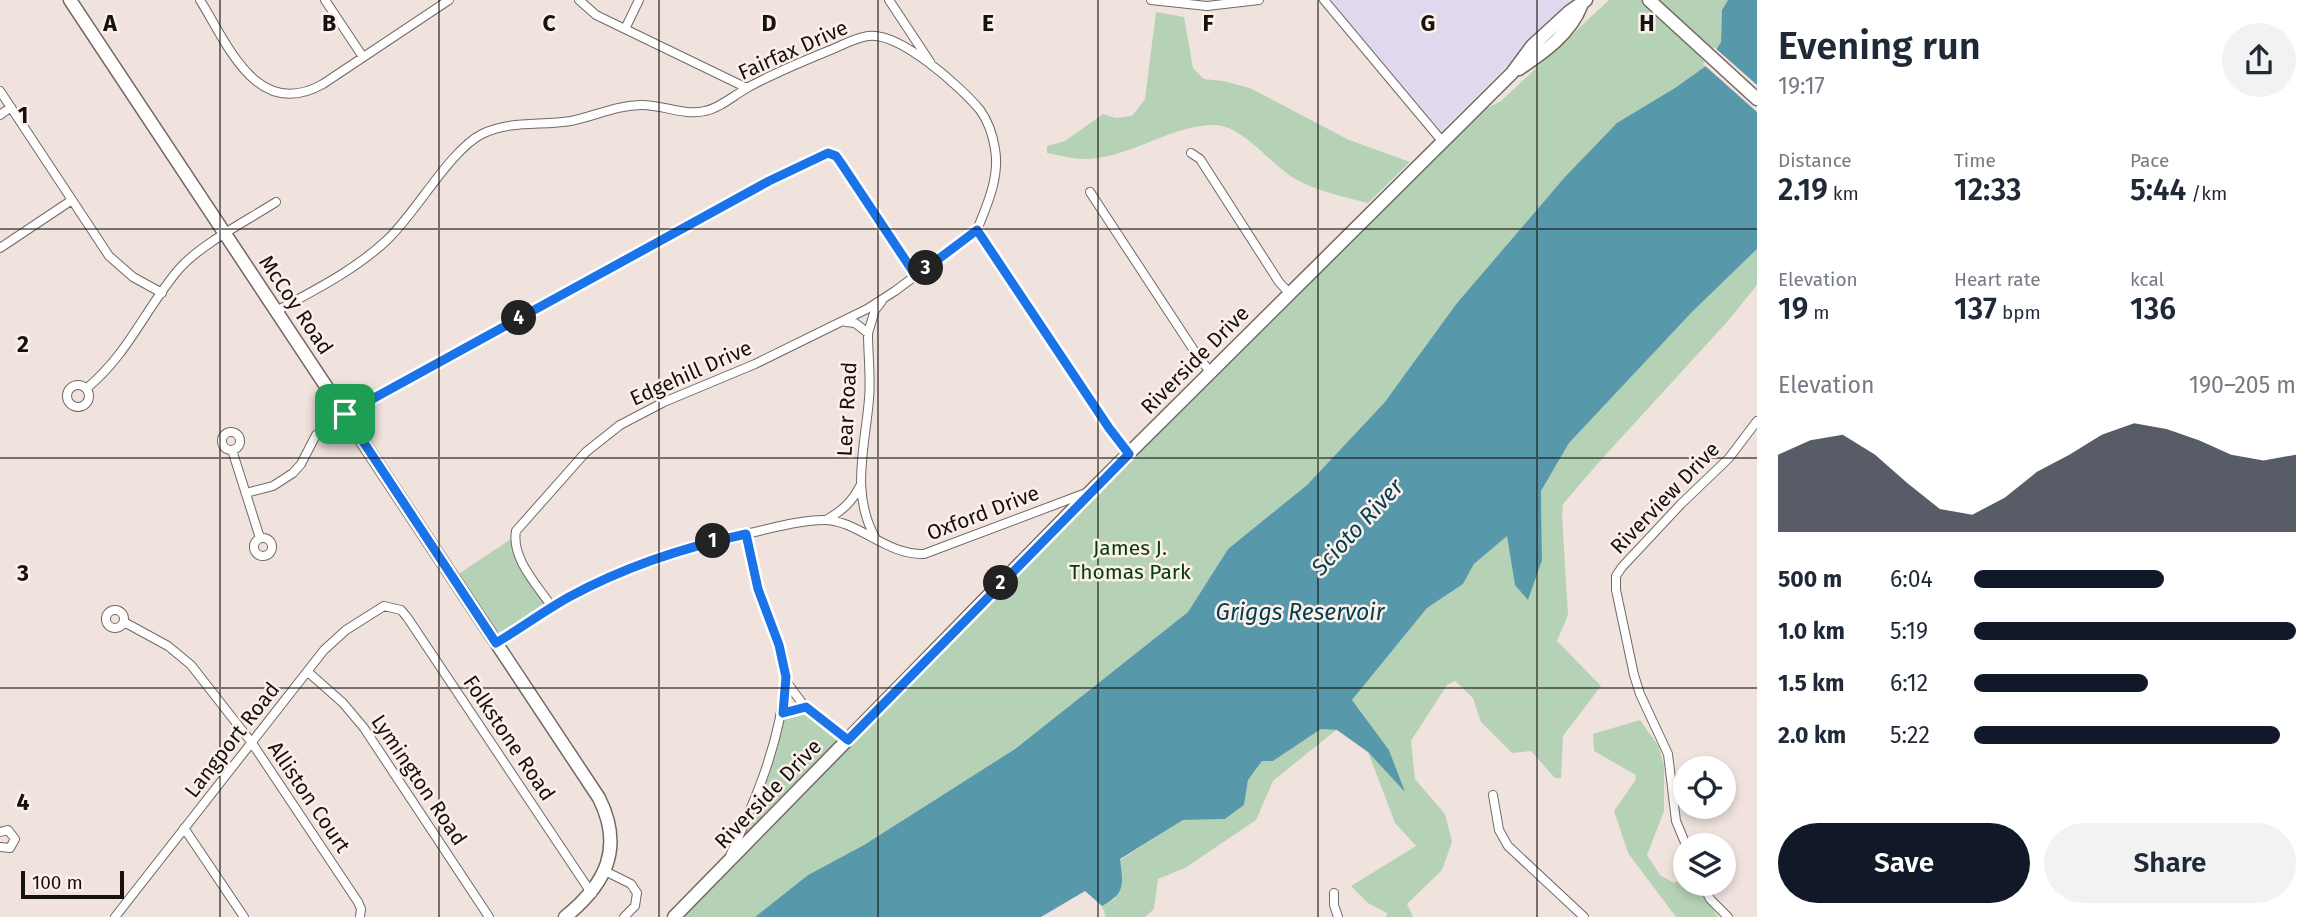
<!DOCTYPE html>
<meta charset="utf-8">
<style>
:root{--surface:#fff;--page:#f2f2f3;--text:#1f2937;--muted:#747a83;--accent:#111827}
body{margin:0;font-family:"Fira Sans",sans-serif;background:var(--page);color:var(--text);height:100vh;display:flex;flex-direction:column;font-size:26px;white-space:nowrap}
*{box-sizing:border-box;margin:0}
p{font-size:23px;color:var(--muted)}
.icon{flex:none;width:38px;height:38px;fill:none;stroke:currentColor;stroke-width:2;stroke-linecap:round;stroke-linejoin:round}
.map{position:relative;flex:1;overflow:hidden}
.panel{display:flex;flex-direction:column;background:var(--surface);width:560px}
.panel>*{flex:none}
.tools{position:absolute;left:1673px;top:756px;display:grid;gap:14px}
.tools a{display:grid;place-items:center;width:63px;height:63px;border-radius:50%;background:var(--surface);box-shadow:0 4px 10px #0003;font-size:35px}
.scale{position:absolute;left:21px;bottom:18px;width:103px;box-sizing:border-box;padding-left:7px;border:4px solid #15110f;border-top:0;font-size:19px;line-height:24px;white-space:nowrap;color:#15110f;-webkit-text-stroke:5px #fdf0eb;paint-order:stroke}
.pin{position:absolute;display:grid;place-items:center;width:60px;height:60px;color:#fff;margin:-30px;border-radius:14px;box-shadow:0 4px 10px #0006}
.km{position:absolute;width:35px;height:35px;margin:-18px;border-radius:50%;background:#222;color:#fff;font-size:19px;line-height:35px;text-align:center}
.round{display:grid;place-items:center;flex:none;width:74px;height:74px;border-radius:37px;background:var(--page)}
.overview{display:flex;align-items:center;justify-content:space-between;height:119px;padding:0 21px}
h1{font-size:38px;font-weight:600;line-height:52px}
.metrics{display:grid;grid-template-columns:repeat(3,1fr);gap:10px;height:119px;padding:7px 21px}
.metrics div{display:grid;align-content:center}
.metrics b{font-size:30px;font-weight:600}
.metrics small{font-size:19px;font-weight:400}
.metrics p{font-size:19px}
.chart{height:196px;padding:14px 21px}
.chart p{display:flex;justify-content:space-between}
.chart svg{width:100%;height:126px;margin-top:7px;fill:var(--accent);opacity:.7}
.action{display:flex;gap:14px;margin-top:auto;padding:14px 21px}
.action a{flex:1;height:80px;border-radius:42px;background:var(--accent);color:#fff;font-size:28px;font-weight:600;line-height:80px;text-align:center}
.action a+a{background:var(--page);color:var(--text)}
ul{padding:0 21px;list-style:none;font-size:23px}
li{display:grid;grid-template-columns:112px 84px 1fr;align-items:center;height:52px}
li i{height:18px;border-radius:9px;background:var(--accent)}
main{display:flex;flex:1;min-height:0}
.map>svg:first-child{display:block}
</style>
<main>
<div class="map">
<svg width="1757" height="917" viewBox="0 0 1757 917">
<rect width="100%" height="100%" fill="#f0e3de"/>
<path fill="#dfd8ee" d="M1324 0H1573L1437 135Z"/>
<path fill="#b6d2b6" d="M1609 0H1728L1722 10 1721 42 1706 66 1564 178 1457 303 1384 403 1307 485 1228 549 1188 612 1015 749 864 845 808 875 755 917H674L1462 121 1501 101Z
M1156 12 1184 17 1193 68 1204 79 1223 81 1250 88 1349 140 1410 162 1368 203C1344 197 1318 191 1297 180 1271 166 1243 124 1213 125 1168 126 1129 159 1084 159 1072 159 1059 155 1047 153V146L1065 141 1103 114 1116 118 1132 116 1145 99Z
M1757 249V285L1727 322 1600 461 1563 504 1562 516 1568 615 1557 641 1601 686 1563 736 1561 778H1555L1531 751 1512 753 1481 722 1473 698 1455 681 1447 685 1411 741 1415 779 1445 814 1452 842 1442 870 1407 904 1413 917H1386L1387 913 1368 903 1351 886 1416 846 1395 823 1368 752 1404 790 1389 750 1352 700 1427 608 1463 584 1474 564 1508 535 1515 585 1542 560 1541 491 1569 443 1692 312Z
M511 539 515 555 544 602C539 616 510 633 496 632L457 575Z
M805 710 836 735 835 745 747 835 744 831 746 825 766 781 785 716Z
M1640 720 1659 747 1664 766V811L1647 855 1660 875 1674 883 1685 878V884H1696L1718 917H1676L1628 853 1614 811 1635 781 1636 775 1594 751 1593 734Z
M1321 729 1336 730 1273 781 1256 820 1185 868 1158 879 1154 909 1145 917H1106L1102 906 1115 899 1120 860 1183 820 1225 819 1244 805 1248 780 1262 761H1273Z"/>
<path fill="#5898ab" d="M1728 0H1757V249L1692 312 1569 443 1541 491 1542 560 1528 600 1515 585 1507 536 1474 564 1463 584 1427 608 1352 700 1389 750 1405 792 1368 752 1337 730 1321 729 1273 761H1262L1248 780 1244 805 1225 819 1183 820 1120 859C1123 884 1126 893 1102 906L1085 891 1041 917H755L808 875 864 845 1015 749 1188 612 1228 549 1307 485 1384 403 1457 303 1564 178 1617 123 1675 88 1706 66 1721 42 1722 10Z"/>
<path fill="#f0e3de" d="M1714 47 1757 85V112L1703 64Z"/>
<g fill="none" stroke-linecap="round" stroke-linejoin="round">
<defs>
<path id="minor" d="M200 0C228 45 257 121 323 84L449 0
M325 0 363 57
M579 0 596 15 747 88
M889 0 930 62
M1151 0 1207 6 1259 0
M1324 0 1442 141
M625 29 639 0
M0 91 109 256 133 277 162 293
M0 115 11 107
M1191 153 1200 159 1279 282 1289 293
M1090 192 1195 352 1210 372
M0 248 72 200
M276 311C315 290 355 270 387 240 416 213 450 150 482 134 511 120 540 126 571 121 595 116 617 105 642 105 664 105 684 116 705 111 720 108 733 96 747 88 772 74 801 62 828 51 841 46 854 38 868 36 899 31 961 87 980 110 988 121 993 136 995 149 1000 177 987 205 977 230L1109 428 1129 454
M846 322 855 323 868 333C868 355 871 378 869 399 865 448 850 494 876 539
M868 333 875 310 882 301
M67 396a11 11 0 1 1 22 0a11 11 0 1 1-22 0Z
M87 388C129 353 145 309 179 269 201 244 248 220 276 202
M222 441a9 9 0 1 1 18 0a9 9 0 1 1-18 0Z
M232 450 260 538
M246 493 273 486 293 473 301 464 316 435 345 414 769 181 823 154H832L841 163 916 276
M826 520C842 511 852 502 860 486
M746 534 758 589 779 645 788 684 805 707
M254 547a9 9 0 1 1 18 0a9 9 0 1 1-18 0Z
M552 607C537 585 511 558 516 531L586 452 620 425 664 402 755 364 867 309 895 291 977 230
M106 619a9 9 0 1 1 18 0a9 9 0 1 1-18 0Z
M124 622 168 646 191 665 252 743 358 902 361 909 360 917
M496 643C521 628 544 611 569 597 625 566 688 547 750 533 773 528 800 520 824 520 858 520 885 555 924 554L1086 493
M308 672 343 703 364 728 489 917
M783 713 805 707 848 740
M1493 795 1499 830 1508 846 1584 917
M184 828 244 917
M0 832 8 830 15 839 10 848 0 847
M1686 845 1676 821 1668 754 1640 694 1634 675 1616 590V576L1622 567 1681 504 1729 458 1757 421
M730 856C757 796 780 743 786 677
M605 871 631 884 637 893 635 906 624 917
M1703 884 1710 899 1728 917
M1334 893V905L1338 917
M115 917 324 650 346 630 384 606 401 610 407 617 592 894"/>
<path id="secondary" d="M70 0 599 798C624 848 606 884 565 917"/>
<path id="primary" d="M1649 0 1757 99
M1519 69C1543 53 1571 33 1581 6
M674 917 1092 490 1512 73 1532 46 1569 12 1586 0"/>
</defs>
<use href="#minor" stroke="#736863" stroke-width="10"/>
<use href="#secondary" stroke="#736863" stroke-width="15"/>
<use href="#primary" stroke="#736863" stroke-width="15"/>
<use href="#minor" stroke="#fff" stroke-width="8"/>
<use href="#secondary" stroke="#fff" stroke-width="12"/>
<use href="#primary" stroke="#fff" stroke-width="12"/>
</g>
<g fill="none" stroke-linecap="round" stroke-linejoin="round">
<defs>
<path id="route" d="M828 153 836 156 841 163 916 276 977 230 1109 428 1129 454 848 740 806 707 783 713 786 677 779 645 758 589 746 534C685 547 624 567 569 597 544 611 521 628 496 643L345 414 769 181Z"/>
</defs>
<use href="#route" stroke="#fff" stroke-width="14"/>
<use href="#route" stroke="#1a73e8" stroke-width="9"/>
</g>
<path fill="none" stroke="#15110f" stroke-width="2" stroke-opacity="0.55" d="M220 0V917M439 0V917M659 0V917M878 0V917M1098 0V917M1318 0V917M1537 0V917M0 229H1757M0 458H1757M0 688H1757"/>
<g text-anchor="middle" stroke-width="5" stroke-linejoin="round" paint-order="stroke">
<g font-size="21" fill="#15110f" stroke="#fdf0eb">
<text transform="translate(793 50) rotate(-24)" y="7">Fairfax Drive</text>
<text transform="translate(296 305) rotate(56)" y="7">McCoy Road</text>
<text transform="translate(1195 360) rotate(-45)" y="7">Riverside Drive</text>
<text transform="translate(691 373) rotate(-24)" y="7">Edgehill Drive</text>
<text transform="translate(847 409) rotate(-87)" y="7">Lear Road</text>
<text transform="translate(1665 498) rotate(-46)" y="7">Riverview Drive</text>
<text transform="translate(983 513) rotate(-21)" y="7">Oxford Drive</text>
<text transform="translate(509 738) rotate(56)" y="7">Folkstone Road</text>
<text transform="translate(232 740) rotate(-52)" y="7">Langport Road</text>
<text transform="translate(419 780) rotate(56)" y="7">Lymington Road</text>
<text transform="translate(768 794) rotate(-46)" y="7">Riverside Drive</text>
<text transform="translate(309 797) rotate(56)" y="7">Alliston Court</text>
</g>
<g font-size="21" fill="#003e09" stroke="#fdf0eb">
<text x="1130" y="555">James J.<tspan x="1130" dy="24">Thomas Park</tspan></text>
</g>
<g font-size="23" font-style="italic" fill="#02404f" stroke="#fdf0eb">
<text transform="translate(1357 527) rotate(-47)" y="8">Scioto River</text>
<text x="1300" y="620">Griggs Reservoir</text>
</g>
</g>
<g font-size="23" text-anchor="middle" font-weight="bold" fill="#15110f" stroke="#fdf0eb" stroke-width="5" stroke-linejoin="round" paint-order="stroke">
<text x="110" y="31">A</text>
<text x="329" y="31">B</text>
<text x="549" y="31">C</text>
<text x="769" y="31">D</text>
<text x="988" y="31">E</text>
<text x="1208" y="31">F</text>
<text x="1428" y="31">G</text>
<text x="1647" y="31">H</text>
<text x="23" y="123">1</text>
<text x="23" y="352">2</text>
<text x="23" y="581">3</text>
<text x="23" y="810">4</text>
</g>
</svg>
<div class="tools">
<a><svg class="icon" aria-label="locate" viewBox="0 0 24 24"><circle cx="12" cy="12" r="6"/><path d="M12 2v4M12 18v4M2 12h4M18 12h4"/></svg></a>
<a><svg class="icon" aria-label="layers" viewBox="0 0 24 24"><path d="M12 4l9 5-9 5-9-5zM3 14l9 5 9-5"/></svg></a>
</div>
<div class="scale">100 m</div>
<div class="pin" style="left:345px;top:414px;background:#1e9e55"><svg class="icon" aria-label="arrive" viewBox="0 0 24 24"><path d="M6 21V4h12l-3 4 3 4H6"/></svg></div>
<b class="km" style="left:713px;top:541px">1</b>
<b class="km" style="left:1001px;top:583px">2</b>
<b class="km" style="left:926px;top:268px">3</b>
<b class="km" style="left:519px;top:318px">4</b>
</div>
<section class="panel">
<div class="overview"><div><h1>Evening run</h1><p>19:17</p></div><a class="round"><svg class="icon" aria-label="share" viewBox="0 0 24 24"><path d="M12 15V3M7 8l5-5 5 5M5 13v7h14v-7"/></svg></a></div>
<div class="metrics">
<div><p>Distance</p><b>2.19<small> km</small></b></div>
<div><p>Time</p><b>12:33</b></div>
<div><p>Pace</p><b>5:44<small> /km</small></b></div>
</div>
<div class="metrics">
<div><p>Elevation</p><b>19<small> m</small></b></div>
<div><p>Heart rate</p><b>137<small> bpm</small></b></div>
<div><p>kcal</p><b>136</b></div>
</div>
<div class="chart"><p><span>Elevation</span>190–205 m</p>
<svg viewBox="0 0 160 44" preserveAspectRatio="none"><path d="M0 44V17L10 12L20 10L30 17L40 27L50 36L60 38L70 32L80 23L90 17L100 10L110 6L120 8L130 12L140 17L150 19L160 17V44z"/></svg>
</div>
<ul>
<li><b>500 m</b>6:04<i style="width:59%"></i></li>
<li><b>1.0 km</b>5:19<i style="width:100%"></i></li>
<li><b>1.5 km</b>6:12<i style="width:54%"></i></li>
<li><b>2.0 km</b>5:22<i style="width:95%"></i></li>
</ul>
<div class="action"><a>Save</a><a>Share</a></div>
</section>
</main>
